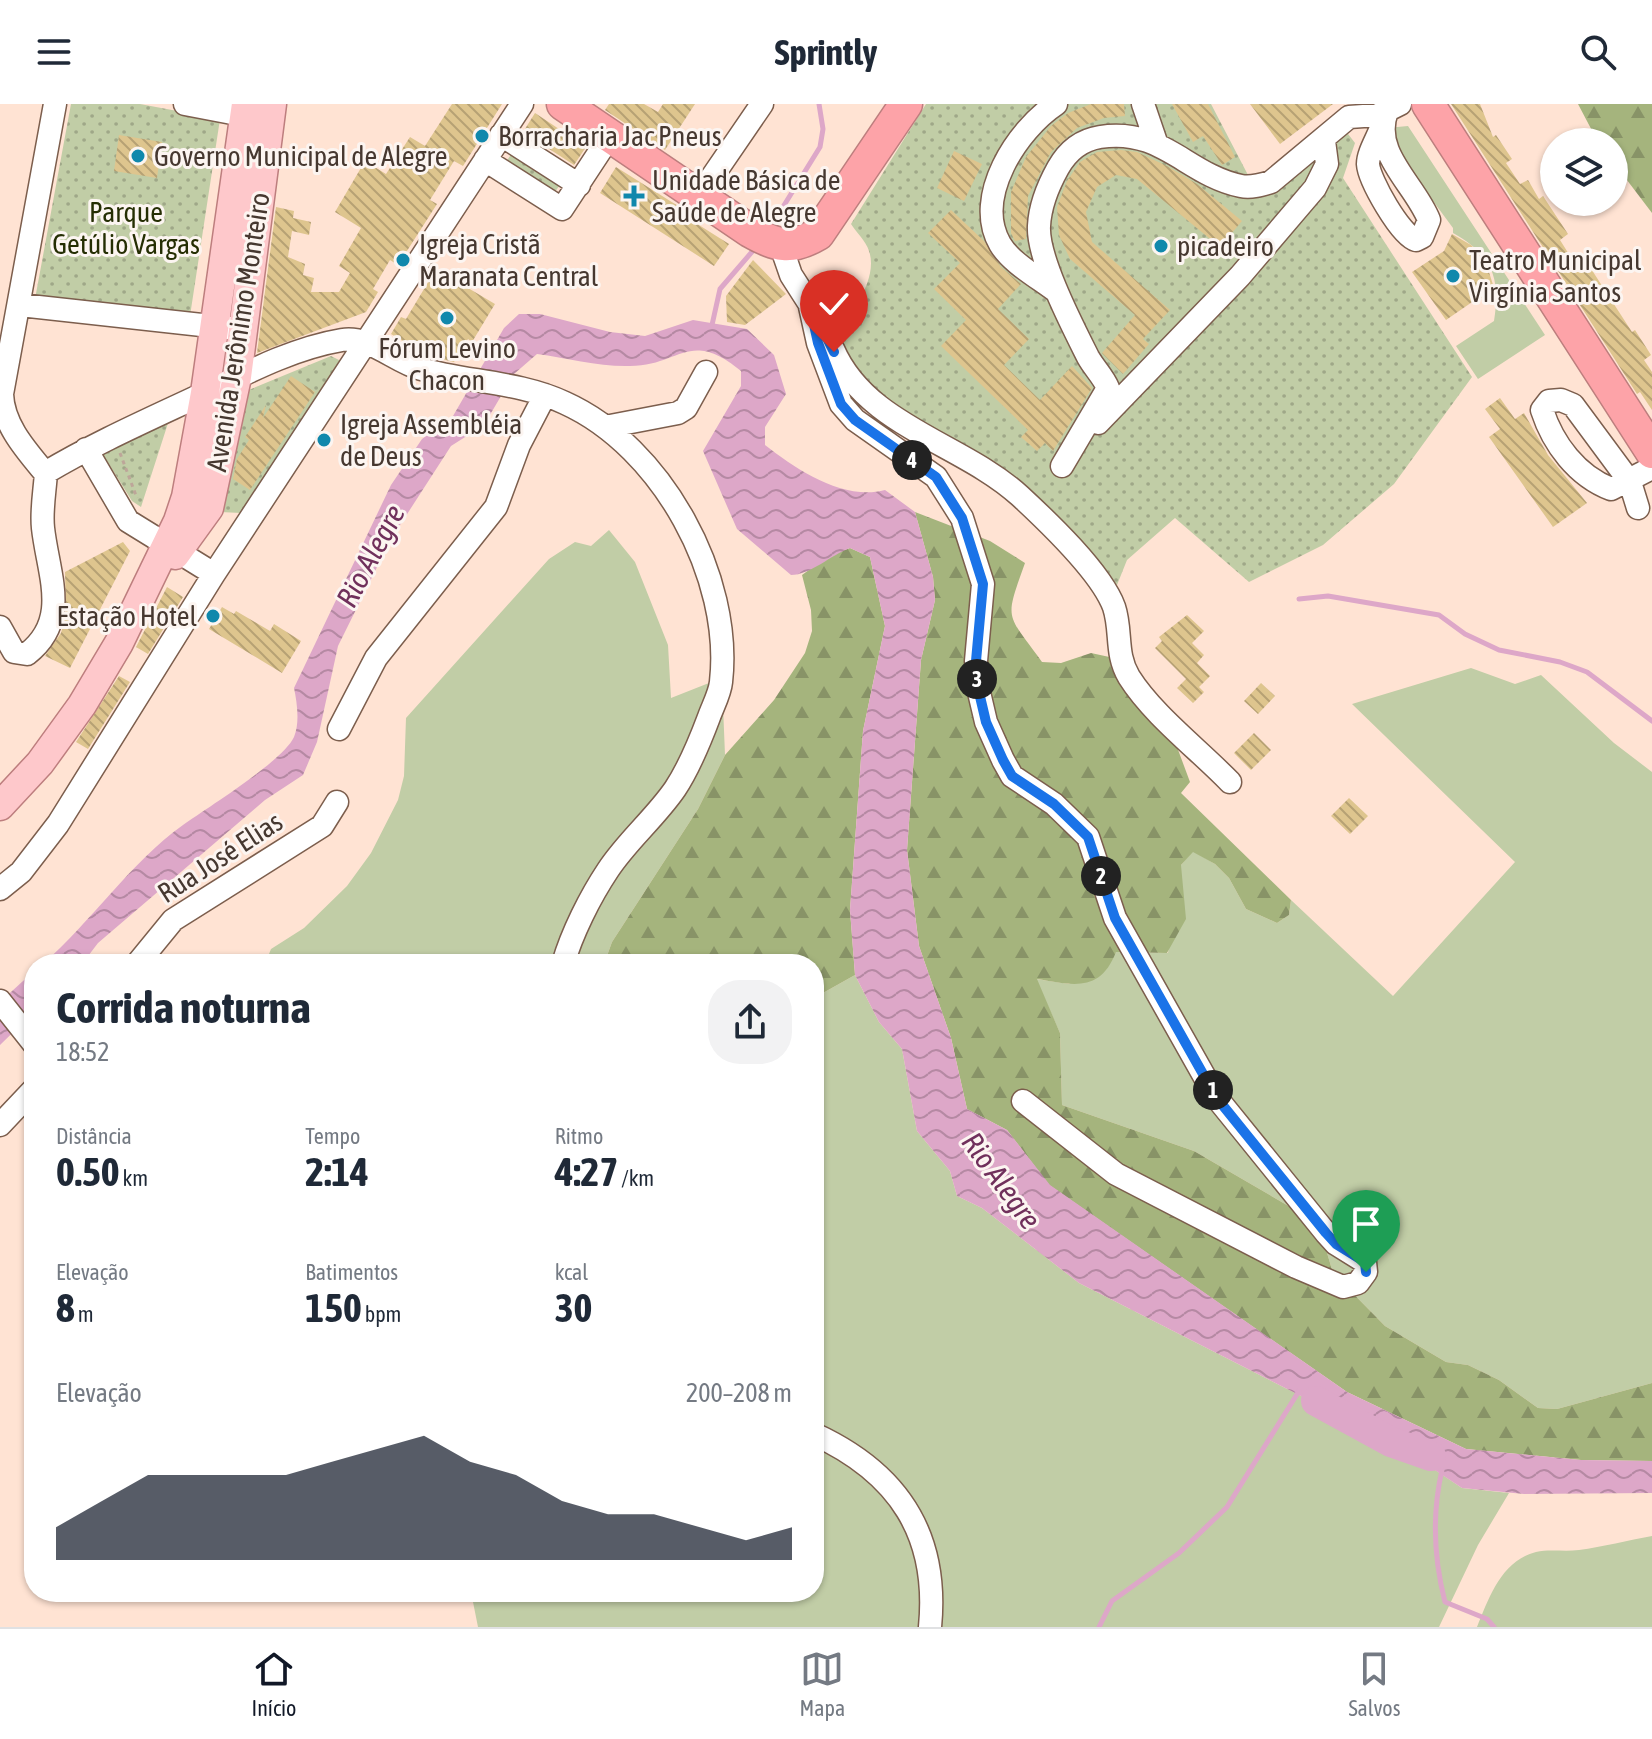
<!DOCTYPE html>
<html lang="pt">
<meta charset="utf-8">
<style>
:root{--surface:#fff;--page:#f2f2f3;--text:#1f2937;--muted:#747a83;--line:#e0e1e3;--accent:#111827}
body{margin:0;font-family:"Asap Condensed",sans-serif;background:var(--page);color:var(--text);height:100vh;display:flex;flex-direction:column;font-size:30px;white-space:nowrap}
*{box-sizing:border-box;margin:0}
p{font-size:26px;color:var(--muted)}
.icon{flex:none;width:44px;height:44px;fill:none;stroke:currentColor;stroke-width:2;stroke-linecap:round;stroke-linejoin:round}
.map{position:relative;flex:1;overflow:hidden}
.side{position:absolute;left:24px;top:850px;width:800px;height:648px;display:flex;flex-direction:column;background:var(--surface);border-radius:32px;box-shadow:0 2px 6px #0004}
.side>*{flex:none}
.fabs{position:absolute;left:1540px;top:24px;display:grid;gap:16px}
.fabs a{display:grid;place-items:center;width:88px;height:88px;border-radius:50%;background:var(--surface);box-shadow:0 2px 6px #0004;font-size:40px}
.pin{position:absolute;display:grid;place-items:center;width:68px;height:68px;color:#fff;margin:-82px -34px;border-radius:50% 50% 50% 0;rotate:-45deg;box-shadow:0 0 8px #0007}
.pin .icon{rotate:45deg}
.km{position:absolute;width:40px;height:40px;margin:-20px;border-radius:50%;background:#222;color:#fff;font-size:22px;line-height:40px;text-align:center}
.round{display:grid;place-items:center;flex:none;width:84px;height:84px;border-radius:32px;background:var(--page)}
.head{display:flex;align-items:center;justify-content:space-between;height:136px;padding:0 32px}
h1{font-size:44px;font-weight:700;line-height:60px}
.figures{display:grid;grid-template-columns:repeat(3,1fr);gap:12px;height:136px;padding:8px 32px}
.figures div{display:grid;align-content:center}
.figures b{font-size:40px;font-weight:700}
.figures small{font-size:22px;font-weight:400}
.figures p{font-size:22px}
.chart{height:224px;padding:16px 32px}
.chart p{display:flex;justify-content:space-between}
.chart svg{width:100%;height:144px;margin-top:8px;fill:var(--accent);opacity:.7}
header{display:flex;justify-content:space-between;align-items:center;height:104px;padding:0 32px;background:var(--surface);font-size:36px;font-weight:700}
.tabs{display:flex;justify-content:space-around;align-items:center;height:112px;border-top:2px solid var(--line);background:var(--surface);font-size:22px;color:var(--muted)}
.tabs a{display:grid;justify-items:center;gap:4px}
.tabs .selected{color:var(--accent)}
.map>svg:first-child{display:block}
</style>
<header><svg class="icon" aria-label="menu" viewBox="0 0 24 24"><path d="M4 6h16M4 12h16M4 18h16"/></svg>Sprintly<svg class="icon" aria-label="search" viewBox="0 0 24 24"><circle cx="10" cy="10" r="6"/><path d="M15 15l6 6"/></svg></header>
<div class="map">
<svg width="1652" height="1523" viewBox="0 0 1652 1523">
<defs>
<pattern id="forest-firs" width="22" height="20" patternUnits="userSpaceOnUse" patternTransform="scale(2)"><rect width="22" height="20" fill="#a5b47d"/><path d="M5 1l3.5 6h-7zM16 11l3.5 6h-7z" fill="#889367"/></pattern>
<pattern id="park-dots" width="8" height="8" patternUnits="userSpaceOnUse" patternTransform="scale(2)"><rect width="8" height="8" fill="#c1cda6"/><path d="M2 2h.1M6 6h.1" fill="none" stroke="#9fa788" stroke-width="1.8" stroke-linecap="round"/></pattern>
<pattern id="water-waves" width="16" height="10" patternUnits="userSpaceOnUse" patternTransform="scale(2)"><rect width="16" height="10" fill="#dda7c8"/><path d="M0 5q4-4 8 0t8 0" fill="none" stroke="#b589a3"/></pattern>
<pattern id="building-back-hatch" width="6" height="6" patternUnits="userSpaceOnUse" patternTransform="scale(2)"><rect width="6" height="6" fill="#dec58e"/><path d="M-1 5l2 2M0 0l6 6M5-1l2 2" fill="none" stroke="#b6a174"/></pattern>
</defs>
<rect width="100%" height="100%" fill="#ffe3d3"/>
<path fill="#c1cda6" d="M1408 22 1545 231 1478 275 1456 242 1494 217C1501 173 1492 151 1453 129V124L1393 43 1387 24Z
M609 426 635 458 668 541 671 594 714 577 723 602 725 651 698 705 612 838 604 860H265L271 845 304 824 347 782 371 749 398 696 404 672 406 614 549 455 575 438 591 442Z
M1471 564 1515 580 1541 571 1614 639 1652 668V1279L1557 1305 1538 1304 1499 1276 1468 1261 1446 1258 1385 1222 1333 1169 1325 1142 1292 1104 1194 1047 1062 1001 1060 929 1036 875 1069 880 1116 848 1168 849 1181 761 1193 747 1215 760 1229 774 1246 805 1277 819 1289 811 1291 796 1393 892 1515 758 1352 600Z
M855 871 879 918 902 945 917 1027 950 1067 957 1092 982 1104 1079 1179 1342 1313 1371 1323 1462 1384 1509 1389 1478 1441 1439 1523H478L471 1488H814V894Z
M1652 1432V1523H1477C1489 1494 1501 1457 1536 1448 1549 1445 1565 1448 1579 1446 1603 1443 1628 1436 1652 1432Z"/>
<path fill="url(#forest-firs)" d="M1578 0H1652V109L1614 59V38H1598Z
M915 408 990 437 1025 459C1004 518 1006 508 1042 558L1061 559 1091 549 1114 554 1164 608 1190 678 1181 689 1291 796 1289 811 1277 819 1246 805 1229 774 1215 760 1193 748 1181 761 1186 815 1167 849 1116 848C1100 889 1073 881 1037 875L1060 929 1062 1001 1194 1047 1292 1104 1325 1142 1333 1169 1385 1222 1446 1258 1468 1261 1499 1276 1538 1304 1557 1305 1652 1279V1357L1581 1356 1466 1345 1347 1288 1049 1081 1007 1026 967 1005 951 934 919 842 907 746 921 556 935 496 933 473Z
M850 444 870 453 885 522 863 627 850 806 855 871 814 894V860H604L612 838 698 705 725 651 774 596 805 549 812 527 811 506 802 471 828 452Z"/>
<path fill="url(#park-dots)" d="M71 0H140L220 15 190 212 35 195Z
M926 0H1211L1248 71 1267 73 1345 26 1355 39 1343 74 1472 273 1394 380 1323 441 1249 478 1175 414 1127 456 1117 481C1079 440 1045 399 1000 366 941 322 872 305 835 235 849 213 879 175 869 147 866 137 856 128 851 120Z
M514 46 562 78 552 92 504 61Z
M331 252 341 257 343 262 241 409 220 408 239 290Z
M170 313 141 403 132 397 102 349Z"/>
<path fill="url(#water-waves)" d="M519 210H540L610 228 645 232 693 216 747 225 774 251 786 290 765 323V341C797 366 844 397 885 386L915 408 933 473 935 496 921 556 907 746 919 842 951 934 967 1005 1007 1026 1050 1081 1347 1288 1466 1345 1581 1356 1652 1357V1389L1524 1390 1462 1384 1371 1324 1342 1313 1079 1179 982 1104 957 1092 950 1067 917 1027 902 945 879 918 855 871 850 806 863 627 885 522 870 453 850 444C831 451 810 471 791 471L737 425 703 347 741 282V267C689 224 680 262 630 262 600 263 567 254 537 250L514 270 484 321 451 342 391 435 338 542 317 638 303 671 265 696 98 839 82 860H43C92 817 130 759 183 721 207 704 283 657 294 633 300 619 297 598 294 584L391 381 422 335 453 312 504 224Z
M34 867V908L0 941V898Z"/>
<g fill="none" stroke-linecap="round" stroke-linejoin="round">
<path stroke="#dda7c8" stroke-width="5" d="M770 124 820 43 823 25 819 0
M712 221 720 185 757 142
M1299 495 1328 492 1439 511 1465 530 1499 546 1560 558 1587 568 1652 617
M1442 1366C1432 1409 1434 1455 1445 1498L1487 1515 1494 1523
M1099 1523 1112 1497 1179 1449 1227 1403 1299 1287"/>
<path stroke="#dda7c8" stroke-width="30" d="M1316 1297 1391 1338 1431 1352"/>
</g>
<path fill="url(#building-back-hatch)" d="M452 0H502L463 62 454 57 430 96 437 100 398 161 390 156 373 185 378 188 366 208 257 249 276 103 294 107 293 114 311 118 309 131 292 127 288 153 305 160 303 171 314 174 311 188H339L350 169 339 162 361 124 335 108 365 57 386 70 410 33 425 42Z
M609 0H644L658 8 663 0H695L665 46 605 6Z
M1091 0H1124L1125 12 1104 14 1077 24 1051 48 1028 92 1026 135 1015 137 1011 129V88L1026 53 1051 22 1068 9Z
M1172 0H1208L1235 53 1222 61 1203 32 1193 38Z
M1250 0H1333L1280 40Z
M1451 0H1480L1493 33 1496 31 1512 55 1506 59 1520 80 1528 76 1539 95 1543 92 1568 130 1560 136 1577 163 1586 157 1632 228 1635 226 1651 251 1644 256 1652 268V306L1640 288 1637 290Z
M535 9 586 43 574 61 523 28Z
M119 31 162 38 157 74 114 67Z
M1121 46 1137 48 1167 62 1197 80 1242 117 1220 143 1137 75 1116 71 1097 83 1086 108 1092 138 1170 206 1143 235 1149 240 1123 270 1102 249 1135 211 1070 155 1059 131 1057 103 1067 77 1080 58 1097 48Z
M954 47 982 60 964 97 937 84Z
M616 63 694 112 691 116 729 140 714 162 600 89Z
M951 106 984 137 1001 163 1021 180 998 205 1029 235 1004 261 1040 296 1072 262 1092 284 1053 347 1045 339 1037 347 1021 333 1028 326 941 242 966 216 934 185 960 159 928 129Z
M1452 130 1471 141 1485 156 1497 193 1478 194 1446 216 1412 168 1444 147Z
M753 156 786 190 745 221 727 218 726 192Z
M436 165 495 200 472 238 468 235 454 258 428 252 391 230 401 213 406 215Z
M291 272 315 288 250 386 233 375 237 355 249 336 245 333 266 301 263 314Z
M1500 294 1515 315 1524 309 1548 351 1587 399 1553 423 1489 333 1500 325 1485 305Z
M123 438 130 447 70 564 45 552 61 529 66 511 65 468Z
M167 483 183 493 148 550 136 543Z
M222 503 234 510 236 507 270 527 274 520 301 537 282 569 209 525Z
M1187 511 1204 527 1192 539 1204 551 1197 559 1210 572 1199 583 1204 588 1193 599 1177 584 1186 575 1155 544 1162 537 1159 533Z
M119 572 130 578 88 645 76 638Z
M1261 579 1275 592 1258 610 1244 597Z
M1254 629 1271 646 1251 666 1234 649Z
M1349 694 1368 712 1350 730 1331 712Z"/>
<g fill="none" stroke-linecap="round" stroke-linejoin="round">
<defs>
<path id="minor" d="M55 0 2 290C3 321 26 346 45 369 97 338 150 315 205 289 248 268 294 244 342 236 369 231 395 258 421 265 468 278 521 278 565 299 662 343 733 473 721 578 720 589 713 602 709 613 700 637 689 664 675 685 655 714 627 737 608 766 590 793 572 829 563 860
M185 0 259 14
M1056 0C1017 26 973 93 1000 140 1011 159 1039 174 1057 188
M1143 0 1156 38
M1381 24C1377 35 1368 49 1368 60 1369 76 1401 132 1416 136L1422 133 1429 116C1415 80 1371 49 1387 7
M501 31 579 81
M485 56 562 105 610 32
M699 92 762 0
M781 142 791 171 816 210
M809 198 818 239 841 300 855 316 936 373 962 414 983 480 976 557 978 584 986 618 1003 656 1012 672 1054 700 1088 733 1115 814 1216 993 1326 1129 1336 1140 1365 1158 1366 1168 1358 1179 1343 1183 1296 1163 1116 1070 1023 997
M20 201 229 224
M833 245C866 322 962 339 1020 392 1047 417 1101 468 1114 503 1122 527 1115 550 1129 573 1153 611 1198 645 1230 678
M1098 319 1240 172 1315 84 1327 60 1324 37
M605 323 678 309 686 304 706 268
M86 345 128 417 214 470
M1062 362 1108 284C1103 272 1094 264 1088 253 1073 223 1037 154 1039 122 1040 101 1048 82 1058 64 1067 48 1081 36 1100 33 1162 23 1187 71 1241 82 1251 84 1261 81 1271 78L1349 13 1378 11 1400 0
M1638 404 1630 378 1573 301 1561 296 1549 297 1542 306C1553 340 1577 372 1611 385L1652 364
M0 523 14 548 27 550C71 516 48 470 43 424 41 406 45 386 46 368
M339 625 376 554 496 403 519 341 545 291
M0 785 21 768 58 720 214 470 522 0
M137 860 173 816 322 722 337 698
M0 897 34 940
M0 1021 34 985
M814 1330C899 1369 939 1431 930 1523"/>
<path id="major" d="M175 451 209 404 237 273 272 0
M0 702 40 659 82 601 119 539 178 417 186 393 205 289 246 0"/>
<path id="highway" d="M563 0 750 127C776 142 791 146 818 130L906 0
M1428 0 1652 348"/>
</defs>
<use href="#minor" stroke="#7c5e4d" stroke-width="25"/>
<use href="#major" stroke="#bd7e7e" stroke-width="31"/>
<use href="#highway" stroke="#bd7e7e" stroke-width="35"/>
<path stroke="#bda699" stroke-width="3" stroke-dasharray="4 4" stroke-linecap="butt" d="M120 349 137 394"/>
<use href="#minor" stroke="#fff" stroke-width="22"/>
<use href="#major" stroke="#fec8cb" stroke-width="28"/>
<use href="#highway" stroke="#fda3a8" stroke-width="32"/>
</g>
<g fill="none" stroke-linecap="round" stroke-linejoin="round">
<defs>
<path id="route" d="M834 248 809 198 818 239 841 300 855 316 936 373 962 414 983 480 976 557 978 584 986 618 1003 656 1012 672 1054 700 1088 733 1115 814 1216 993 1326 1129 1336 1140 1365 1158 1366 1168"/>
</defs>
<use href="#route" stroke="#fff" stroke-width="16"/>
<use href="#route" stroke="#1a73e8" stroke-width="10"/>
</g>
<g fill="#1088ac" stroke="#fcf5f1" stroke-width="3">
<circle cx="482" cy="32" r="8"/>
<circle cx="138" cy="52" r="8"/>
<path d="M630 80h8v8h8v8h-8v8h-8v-8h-8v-8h8z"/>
<circle cx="1161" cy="142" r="8"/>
<circle cx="403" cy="156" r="8"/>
<circle cx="1453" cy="172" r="8"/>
<circle cx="447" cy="214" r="8"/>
<circle cx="324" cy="336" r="8"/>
<circle cx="213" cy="512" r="8"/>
</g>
<g text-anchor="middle" stroke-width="6" stroke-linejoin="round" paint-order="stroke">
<g font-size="28" fill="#463830" stroke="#fcf5f1" text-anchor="start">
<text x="498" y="42">Borracharia Jac Pneus</text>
<text x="154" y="62">Governo Municipal de Alegre</text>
<text x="652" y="86">Unidade Básica de<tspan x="652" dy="32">Saúde de Alegre</tspan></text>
<text x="419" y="150">Igreja Cristã<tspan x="419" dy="32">Maranata Central</tspan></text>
<text x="1177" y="152">picadeiro</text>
<text x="1469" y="166">Teatro Municipal<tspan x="1469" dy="32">Virgínia Santos</tspan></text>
<text x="447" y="254" text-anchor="middle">Fórum Levino<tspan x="447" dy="32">Chacon</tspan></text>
<text x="340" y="330">Igreja Assembléia<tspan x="340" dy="32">de Deus</tspan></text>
<text x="197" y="522" text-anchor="end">Estação Hotel</text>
</g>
<g font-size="28" fill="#252e03" stroke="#fcf5f1">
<text x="126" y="118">Parque<tspan x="126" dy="32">Getúlio Vargas</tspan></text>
</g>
<g font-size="28" fill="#463830" stroke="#fcf5f1">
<text transform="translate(238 228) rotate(-81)" y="10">Avenida Jerônimo Monteiro</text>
<text transform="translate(220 753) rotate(-33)" y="10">Rua José Elias</text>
</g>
<g font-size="30" font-style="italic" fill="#70305c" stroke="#fcf5f1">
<text transform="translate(371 452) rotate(-62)" y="10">Rio Alegre</text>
<text transform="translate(1001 1077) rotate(54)" y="10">Rio Alegre</text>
</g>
</g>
</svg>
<div class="fabs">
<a><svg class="icon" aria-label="layers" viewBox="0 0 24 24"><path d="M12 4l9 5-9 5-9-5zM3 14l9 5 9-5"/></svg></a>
</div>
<div class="pin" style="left:1366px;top:1168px;background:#1e9e55"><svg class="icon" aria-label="arrive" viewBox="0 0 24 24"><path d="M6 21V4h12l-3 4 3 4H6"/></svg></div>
<div class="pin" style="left:834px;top:248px;background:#d93025"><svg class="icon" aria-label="check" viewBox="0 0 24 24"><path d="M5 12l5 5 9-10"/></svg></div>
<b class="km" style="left:1213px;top:986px">1</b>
<b class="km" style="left:1101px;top:772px">2</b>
<b class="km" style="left:977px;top:575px">3</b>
<b class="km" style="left:912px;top:356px">4</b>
<section class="side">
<div class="head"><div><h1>Corrida noturna</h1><p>18:52</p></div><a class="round"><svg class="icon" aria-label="share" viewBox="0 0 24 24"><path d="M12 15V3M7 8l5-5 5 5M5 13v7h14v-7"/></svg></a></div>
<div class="figures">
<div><p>Distância</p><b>0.50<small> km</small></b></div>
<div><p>Tempo</p><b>2:14</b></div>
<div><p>Ritmo</p><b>4:27<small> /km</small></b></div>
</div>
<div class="figures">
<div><p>Elevação</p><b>8<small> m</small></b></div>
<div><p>Batimentos</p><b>150<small> bpm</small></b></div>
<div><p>kcal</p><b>30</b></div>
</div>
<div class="chart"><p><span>Elevação</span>200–208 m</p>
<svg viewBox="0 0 160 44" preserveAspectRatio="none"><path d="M0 44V34L10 26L20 18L30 18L40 18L50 18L60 14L70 10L80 6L90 14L100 18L110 26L120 30L130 30L140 34L150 38L160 34V44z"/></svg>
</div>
</section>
</div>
<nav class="tabs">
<a class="selected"><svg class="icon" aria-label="home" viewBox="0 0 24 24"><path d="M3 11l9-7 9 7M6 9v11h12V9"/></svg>Início</a>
<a><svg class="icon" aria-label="map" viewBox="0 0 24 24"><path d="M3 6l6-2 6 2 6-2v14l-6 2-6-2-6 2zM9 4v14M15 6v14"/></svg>Mapa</a>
<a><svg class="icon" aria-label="saved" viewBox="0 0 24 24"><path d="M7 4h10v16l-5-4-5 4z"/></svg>Salvos</a>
</nav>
